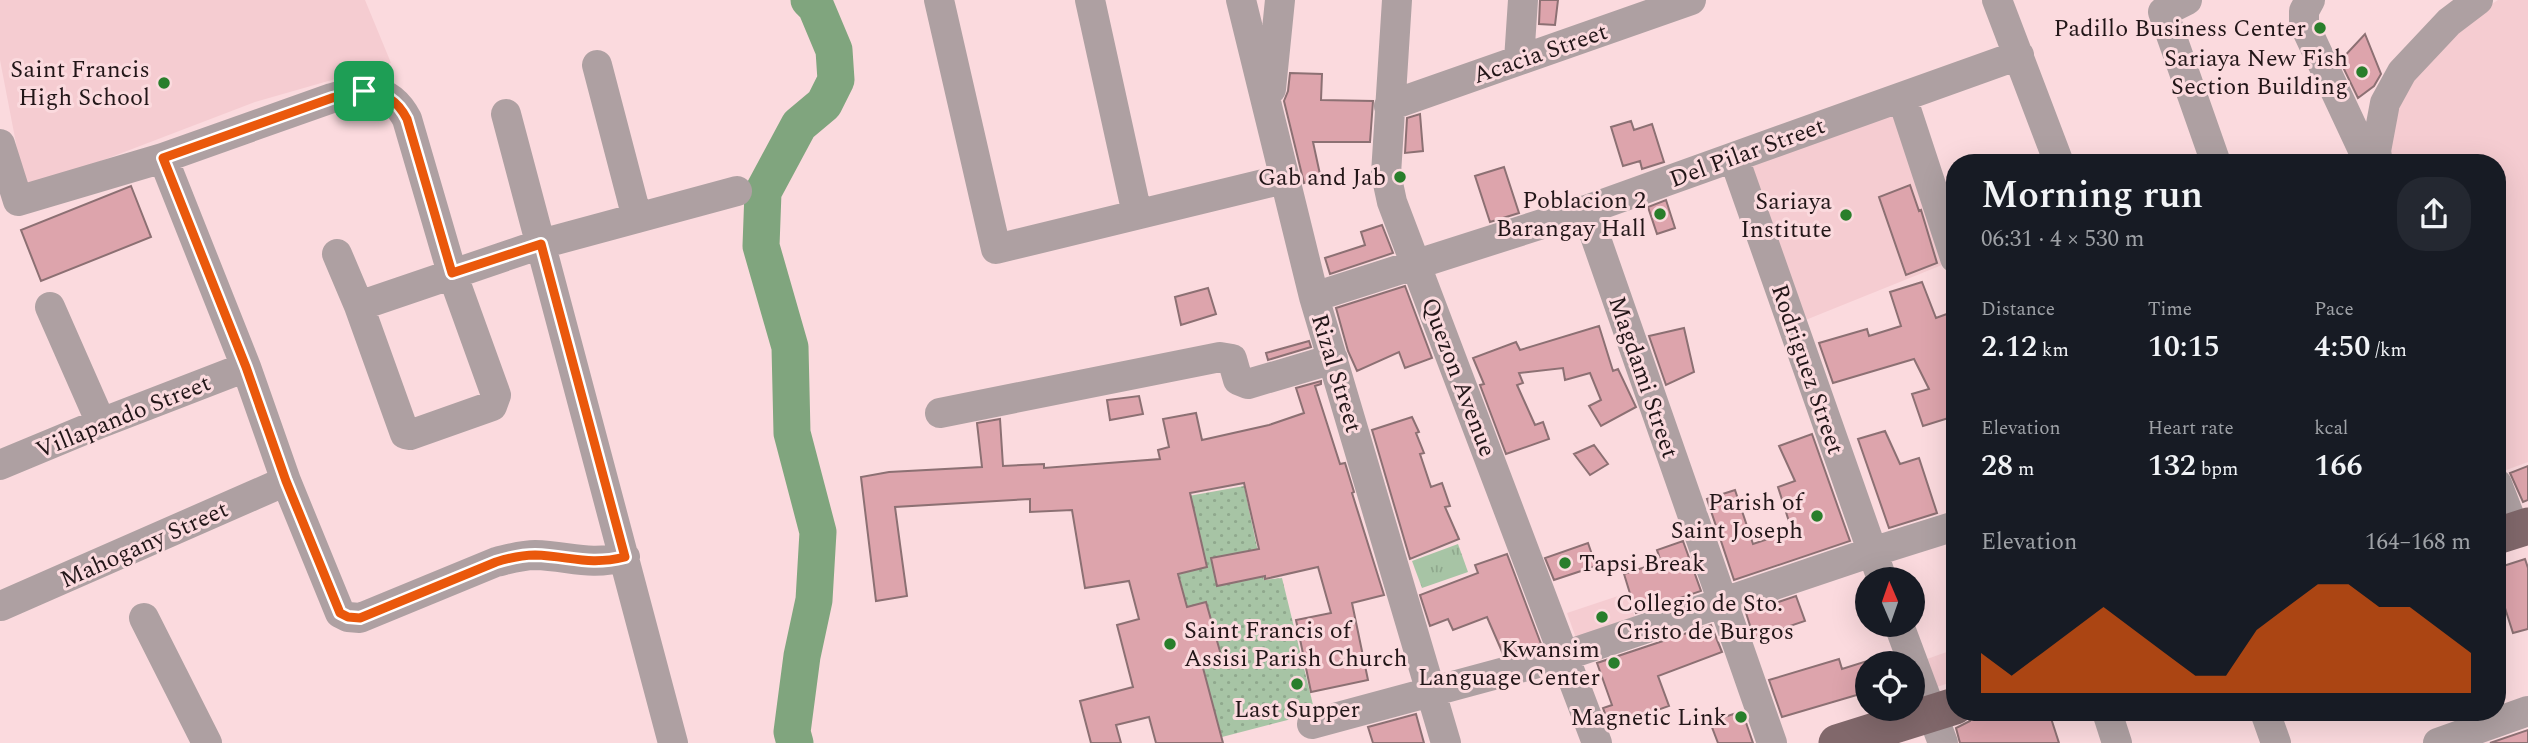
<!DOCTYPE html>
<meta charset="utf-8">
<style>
:root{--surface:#171b24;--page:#242831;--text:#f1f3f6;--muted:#9ea1a6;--accent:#ea580c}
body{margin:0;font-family:Spectral,serif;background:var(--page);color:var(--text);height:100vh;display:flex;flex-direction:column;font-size:26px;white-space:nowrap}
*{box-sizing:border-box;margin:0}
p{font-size:23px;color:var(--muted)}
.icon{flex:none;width:38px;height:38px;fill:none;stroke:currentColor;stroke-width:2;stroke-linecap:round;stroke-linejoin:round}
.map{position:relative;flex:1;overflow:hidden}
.sheet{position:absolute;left:1946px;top:154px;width:560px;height:567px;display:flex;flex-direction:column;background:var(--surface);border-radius:28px;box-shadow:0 7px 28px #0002}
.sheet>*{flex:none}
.needle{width:46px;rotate:358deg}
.buttons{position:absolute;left:1855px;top:567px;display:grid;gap:14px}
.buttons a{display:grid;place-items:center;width:70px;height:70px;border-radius:50%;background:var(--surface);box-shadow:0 7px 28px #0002;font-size:35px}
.pin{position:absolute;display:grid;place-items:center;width:60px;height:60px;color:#fff;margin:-30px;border-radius:14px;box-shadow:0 4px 10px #0006}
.round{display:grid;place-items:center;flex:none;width:74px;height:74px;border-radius:28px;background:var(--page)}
.head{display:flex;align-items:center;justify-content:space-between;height:119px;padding:0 35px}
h1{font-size:38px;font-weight:600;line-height:52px}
.metrics{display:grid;grid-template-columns:repeat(3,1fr);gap:10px;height:119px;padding:7px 35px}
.metrics div{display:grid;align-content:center}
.metrics b{font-size:30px;font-weight:600}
.metrics small{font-size:19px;font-weight:400}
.metrics p{font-size:19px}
.chart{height:196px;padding:14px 35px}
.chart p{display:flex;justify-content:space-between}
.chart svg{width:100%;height:126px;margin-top:7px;fill:var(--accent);opacity:.7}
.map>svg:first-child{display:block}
</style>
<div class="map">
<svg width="2528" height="743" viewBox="0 0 2528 743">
<defs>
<pattern id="grass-tufts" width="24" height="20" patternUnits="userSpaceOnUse" patternTransform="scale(1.75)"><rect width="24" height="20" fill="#a7c4a5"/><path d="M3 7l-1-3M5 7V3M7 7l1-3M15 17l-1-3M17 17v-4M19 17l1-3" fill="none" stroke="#8fa88d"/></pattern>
<pattern id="park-dots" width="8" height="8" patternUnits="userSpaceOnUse" patternTransform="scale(1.75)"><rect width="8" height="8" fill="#a7c4a5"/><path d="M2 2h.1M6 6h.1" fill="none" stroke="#8fa88d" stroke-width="1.8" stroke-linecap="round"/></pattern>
</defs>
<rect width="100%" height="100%" fill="#fbdade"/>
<path fill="#f5ccd1" d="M0 0H365L391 63 255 102 25 190 0 60Z
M2498 0H2528V462L2498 473 2497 163H2385L2384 119 2437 40Z
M1894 111 1942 265 1803 321 1748 165Z
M1627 593 1636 621 1577 641 1567 613Z
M1955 649V681L1937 687 1927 659Z"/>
<path fill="url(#grass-tufts)" d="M1458 544 1468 572 1422 588 1412 561Z"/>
<path fill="url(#park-dots)" d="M1244 486 1264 580 1282 578 1315 713 1222 737 1203 668 1222 662 1206 602 1187 607 1161 501Z"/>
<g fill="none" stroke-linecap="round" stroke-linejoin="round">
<path stroke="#80a57e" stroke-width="37" d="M795 743 792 732 802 656 814 600 818 532 792 433 790 347 761 246 763 192 799 125 824 104 836 80 834 50 816 7 809 0"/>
</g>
<path fill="#dda4ac" stroke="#8c7073" stroke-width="2" d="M1540 0H1558L1555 25 1539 24Z
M2365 34 2381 74 2374 86 2358 98 2340 61Z
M1290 73 1322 74 1321 100 1373 101 1370 142H1313L1321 179 1304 183 1284 101 1288 91Z
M1420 114 1423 151 1405 153 1407 118Z
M1631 121 1634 130 1652 124 1664 162 1642 169 1640 161 1623 166 1611 127Z
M1504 167 1519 213 1490 222 1475 176Z
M1910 185 1919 211 1921 210 1937 263 1906 275 1879 197Z
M131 186 151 237 41 281 21 230Z
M1666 200 1675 228 1657 234 1648 207Z
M1382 225 1393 253 1330 274 1325 258 1365 245 1361 232Z
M1922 282 1936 318 1955 311V343L1950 345 1955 357V416L1923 426 1912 394 1929 389 1914 359 1833 383 1819 343 1867 329 1869 336 1901 326 1890 292Z
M1405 286 1432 358 1405 368 1399 352 1357 371 1348 351 1336 308Z
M1208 288 1216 314 1181 325 1175 297Z
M1599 326 1613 371 1618 369 1636 407 1601 426 1589 406 1601 400 1590 373 1565 380 1563 368 1519 373 1523 383 1517 385 1535 425 1543 422 1549 439 1506 454 1480 385 1484 384 1473 358 1516 342 1520 350Z
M1684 328 1694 372 1666 385 1649 336Z
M1309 341 1311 347 1268 360 1266 353Z
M1321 381V384L1315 386 1340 464 1345 463 1354 492 1352 493 1384 595 1352 603 1368 680 1311 692 1296 620 1331 613 1318 567 1265 579V576L1217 586 1211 558 1259 549 1244 483 1190 493 1207 567 1178 574 1187 607 1206 602 1223 662 1203 668 1223 743H1156L1149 717 1116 725 1121 743H1091L1080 701 1133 687 1117 625 1139 619 1129 581 1085 588 1072 510 1030 512V499L895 507 907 596 876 601 861 477 889 472 982 467 977 423 1000 419 1003 466 1044 464V468L1160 459 1158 450 1169 447 1163 419 1196 413 1202 440 1269 425 1304 413 1296 388Z
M1139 396 1143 414 1110 420 1107 400Z
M1412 417 1419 432 1416 433 1424 453 1420 454 1431 487 1442 483 1450 506 1445 507 1459 539 1410 559 1372 430Z
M1885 431 1900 464 1919 458 1937 513 1889 528 1858 439Z
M1812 434 1850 541 1734 580 1707 499 1735 490 1753 544 1792 531 1778 487 1795 481 1779 446Z
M1594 445 1608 464 1590 475 1574 454Z
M2528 466V500L2523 502 2510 473Z
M1683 541 1701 591 1636 613 1624 574 1661 562 1657 550Z
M1588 543 1596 566 1554 580 1545 558Z
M1507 554 1541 644 1503 654 1487 617 1453 630 1448 619 1430 626 1420 595 1478 573 1475 565Z
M2525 559 2528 568V629L2513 633 2497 583V568Z
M1796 596 1805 621 1754 638 1746 613Z
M1711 625 1722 652 1658 676 1669 706 1610 727 1603 708 1612 705 1597 663Z
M1839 659 1842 669 1867 661V692L1782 717 1769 680Z
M1742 711 1753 743H1718L1710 722Z
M1986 712H2049L2059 743H1960L1956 728 1970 721 1972 717Z
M1416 714 1424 743H1373L1368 727Z
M2528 730V743H2490Z"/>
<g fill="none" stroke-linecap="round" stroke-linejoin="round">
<path stroke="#aea0a2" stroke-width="30" d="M939 0 996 249 1284 179
M1090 0 1137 214
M1241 0 1314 297 1446 743
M1397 0 1386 174 1392 202 1597 743
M1997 0 2059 163
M2187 0 2163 12 2216 163
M2310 0 2304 11V24L2369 163
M1519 60 1523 0
M597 65 637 218
M1271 89 1280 0
M1902 97 1955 258
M1389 106 1691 0
M506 114 673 743
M0 144 18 201 163 158 332 98C364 88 389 85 407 119L452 273 496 395 492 406 410 435 405 434 359 306 337 254
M163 158 246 367 286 481 340 613 348 617 360 618 496 562C509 559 522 555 535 555 570 556 588 566 625 557
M1734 158 1882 579
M2378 163 2376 151 2385 103 2402 72 2449 22 2478 0
M1586 210 1772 743
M1314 297 1586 210 2019 55
M359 306 541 244 737 191
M50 307 101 423
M940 413 1220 357 1232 359 1238 380 1248 384 1333 359
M0 465 101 423 246 367
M2497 484 2515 530
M1 606 286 481
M144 618 207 743
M1899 625 1943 743
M2107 712 2117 743
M2265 712 2276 743
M1312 724 1564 656 1872 552 1955 526
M2438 743 2528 711"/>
<path stroke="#81686b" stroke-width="37" d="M2497 536 2528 526
M1837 743 1955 706"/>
</g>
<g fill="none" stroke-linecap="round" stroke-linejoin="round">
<defs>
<path id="route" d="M364 91C385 92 398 101 407 119L452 273 541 244 625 557C588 566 570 556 535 555 522 555 509 558 496 562L360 618 348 617 340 613 286 481 246 367 163 158 332 98Z"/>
</defs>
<use href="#route" stroke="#fff" stroke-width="14"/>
<use href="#route" stroke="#ea580c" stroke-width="9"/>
</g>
<g fill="#297e2b" stroke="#fbdade" stroke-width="2.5">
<circle cx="2320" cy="28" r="7"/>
<circle cx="2362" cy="72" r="7"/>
<circle cx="164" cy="83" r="7"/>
<circle cx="1400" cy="177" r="7"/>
<circle cx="1660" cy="214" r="7"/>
<circle cx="1846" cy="215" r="7"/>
<circle cx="1817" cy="516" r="7"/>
<circle cx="1565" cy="563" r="7"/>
<circle cx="1602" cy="617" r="7"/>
<circle cx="1170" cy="644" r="7"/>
<circle cx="1614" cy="663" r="7"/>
<circle cx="1297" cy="684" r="7"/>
<circle cx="1741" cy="717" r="7"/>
</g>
<g text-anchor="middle" stroke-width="6" stroke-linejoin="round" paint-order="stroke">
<g font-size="24" fill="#221618" stroke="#fbdade" text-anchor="end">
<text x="2306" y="36">Padillo Business Center</text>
<text x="2348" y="66">Sariaya New Fish<tspan x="2348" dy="28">Section Building</tspan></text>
<text x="150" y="77">Saint Francis<tspan x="150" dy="28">High School</tspan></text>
<text x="1386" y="185">Gab and Jab</text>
<text x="1646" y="208">Poblacion 2<tspan x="1646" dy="28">Barangay Hall</tspan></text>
<text x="1832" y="209">Sariaya<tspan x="1832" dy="28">Institute</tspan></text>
<text x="1803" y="510">Parish of<tspan x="1803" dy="28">Saint Joseph</tspan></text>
<text x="1579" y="571" text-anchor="start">Tapsi Break</text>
<text x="1616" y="611" text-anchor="start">Collegio de Sto.<tspan x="1616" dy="28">Cristo de Burgos</tspan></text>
<text x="1184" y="638" text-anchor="start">Saint Francis of<tspan x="1184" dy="28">Assisi Parish Church</tspan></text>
<text x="1600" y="657">Kwansim<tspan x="1600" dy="28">Language Center</tspan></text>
<text x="1297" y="717" text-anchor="middle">Last Supper</text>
<text x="1727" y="725">Magnetic Link</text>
</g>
<g font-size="24" fill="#221618" stroke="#fbdade">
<text transform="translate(1540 53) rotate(-19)" y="8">Acacia Street</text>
<text transform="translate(1747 152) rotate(-20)" y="8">Del Pilar Street</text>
<text transform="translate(1808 369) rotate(71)" y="8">Rodriguez Street</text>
<text transform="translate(1337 373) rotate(73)" y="8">Rizal Street</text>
<text transform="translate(1459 377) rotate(69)" y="8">Quezon Avenue</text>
<text transform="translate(1644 377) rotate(71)" y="8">Magdami Street</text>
<text transform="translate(123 416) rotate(-22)" y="8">Villapando Street</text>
<text transform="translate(144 544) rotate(-24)" y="8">Mahogany Street</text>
</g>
</g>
</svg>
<div class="buttons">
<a><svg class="needle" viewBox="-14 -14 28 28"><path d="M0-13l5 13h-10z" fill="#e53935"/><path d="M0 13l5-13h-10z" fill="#9ea1a6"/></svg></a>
<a><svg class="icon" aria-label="locate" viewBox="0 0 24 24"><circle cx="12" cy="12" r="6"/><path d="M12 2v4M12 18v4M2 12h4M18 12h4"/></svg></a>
</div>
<div class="pin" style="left:364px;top:91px;background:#1e9e55"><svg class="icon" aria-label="arrive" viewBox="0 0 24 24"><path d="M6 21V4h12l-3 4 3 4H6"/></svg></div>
<section class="sheet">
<div class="head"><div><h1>Morning run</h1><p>06:31 · 4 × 530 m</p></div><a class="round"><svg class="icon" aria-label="share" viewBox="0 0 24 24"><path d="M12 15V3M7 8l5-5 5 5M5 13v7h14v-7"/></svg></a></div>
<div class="metrics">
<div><p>Distance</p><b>2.12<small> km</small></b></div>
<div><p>Time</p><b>10:15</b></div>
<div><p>Pace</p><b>4:50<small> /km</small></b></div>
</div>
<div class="metrics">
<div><p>Elevation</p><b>28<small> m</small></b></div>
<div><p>Heart rate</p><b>132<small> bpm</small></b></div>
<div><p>kcal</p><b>166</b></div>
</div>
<div class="chart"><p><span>Elevation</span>164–168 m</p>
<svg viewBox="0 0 160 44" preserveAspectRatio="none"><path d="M0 44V30L10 38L20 30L30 22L40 14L50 22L60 30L70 38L80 38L90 22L100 14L110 6L120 6L130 14L140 14L150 22L160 30V44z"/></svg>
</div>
</section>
</div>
